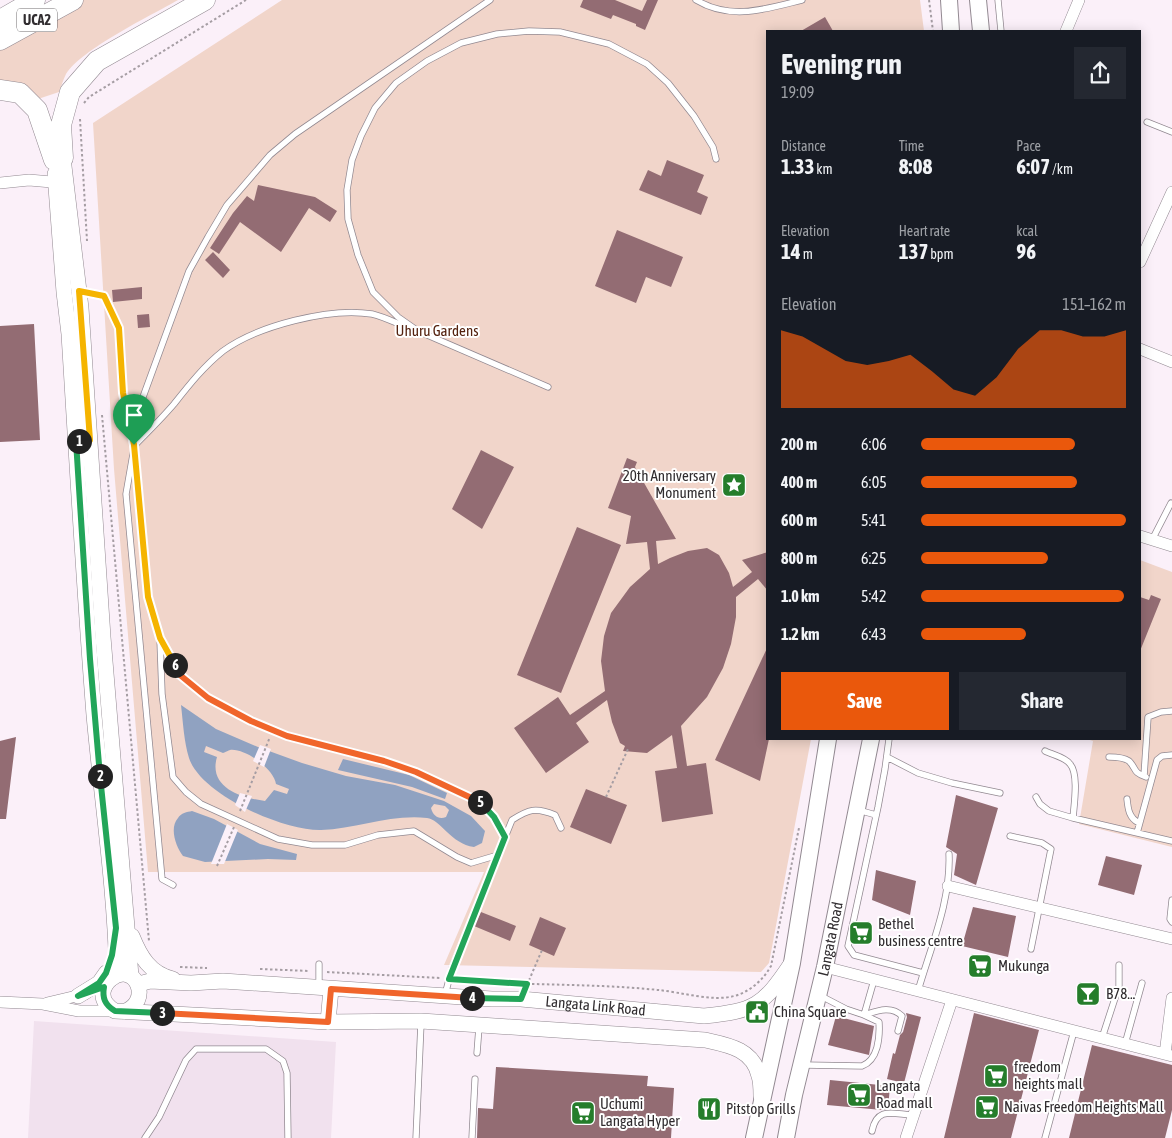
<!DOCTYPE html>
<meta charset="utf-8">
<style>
:root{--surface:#171b24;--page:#242831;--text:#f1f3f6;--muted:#9ea1a6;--accent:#ea580c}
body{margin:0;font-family:"Asap Condensed",sans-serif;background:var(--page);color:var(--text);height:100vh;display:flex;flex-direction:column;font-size:19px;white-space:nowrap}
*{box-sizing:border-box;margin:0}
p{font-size:16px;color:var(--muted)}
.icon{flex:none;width:28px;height:28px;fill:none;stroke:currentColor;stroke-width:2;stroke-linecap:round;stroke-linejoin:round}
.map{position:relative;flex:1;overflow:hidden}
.side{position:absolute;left:766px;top:30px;width:375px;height:710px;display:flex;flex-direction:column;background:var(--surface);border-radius:0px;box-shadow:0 2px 12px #0003}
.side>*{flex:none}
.pin{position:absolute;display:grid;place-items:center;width:42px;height:42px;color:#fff;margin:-51px -21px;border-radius:50% 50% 50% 0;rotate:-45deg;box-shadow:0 0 5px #0007}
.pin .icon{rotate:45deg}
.km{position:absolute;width:25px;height:25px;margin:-12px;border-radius:50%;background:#222;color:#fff;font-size:14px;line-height:25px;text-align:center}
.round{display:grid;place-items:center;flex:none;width:52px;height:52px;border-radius:0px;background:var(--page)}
.head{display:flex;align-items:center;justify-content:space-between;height:85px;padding:0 15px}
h1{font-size:28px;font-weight:700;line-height:38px}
.figures{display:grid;grid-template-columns:repeat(3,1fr);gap:8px;height:85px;padding:5px 15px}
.figures div{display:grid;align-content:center}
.figures b{font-size:21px;font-weight:700}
.figures small{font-size:14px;font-weight:400}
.figures p{font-size:14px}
.chart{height:140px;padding:10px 15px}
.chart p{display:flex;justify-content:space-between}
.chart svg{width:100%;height:90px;margin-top:5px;fill:var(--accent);opacity:.7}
.primary-button{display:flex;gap:10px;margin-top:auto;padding:10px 15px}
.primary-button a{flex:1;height:58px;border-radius:0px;background:var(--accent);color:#fff;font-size:20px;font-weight:700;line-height:58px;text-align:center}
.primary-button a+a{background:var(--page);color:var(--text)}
ul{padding:0 15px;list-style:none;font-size:16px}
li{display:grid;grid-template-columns:80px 60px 1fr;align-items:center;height:38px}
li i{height:12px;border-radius:6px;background:var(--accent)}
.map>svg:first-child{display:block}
</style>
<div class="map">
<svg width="1172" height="1138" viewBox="0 0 1172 1138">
<rect width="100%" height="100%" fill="#fbf0f9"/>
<path fill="#f1e1ee" d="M34 1021 336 1042 331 1138H28Z"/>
<path fill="#f1d5ca" d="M80 0H178C150 16 82 49 66 74 63 80 61 87 59 92L38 99 0 86V46Z
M282 0H920L924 31H768V739H811L769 963 761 972 444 965 484 872H148L114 469 93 123Z
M1140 560 1172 572V847L1079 824 1093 741 1087 739H1140Z"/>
<path fill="#90a2c1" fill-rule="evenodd" d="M181 705 216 729 258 747 302 763 346 776 395 785 444 801 471 816 485 831 482 843 474 847C451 844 440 819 427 818 390 814 357 829 321 830 284 831 201 795 189 758 184 742 183 722 181 705ZM206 746 223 753C224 753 229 750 230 750 245 748 274 769 276 784L289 789 287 794 274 790 265 801C241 798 208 787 217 757L204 752ZM434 804 445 806 449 810 446 817C439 820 433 816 431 808Z
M343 759 409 775 447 793 445 799 412 787 338 770Z
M192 811 214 819 260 844 297 854 296 860 268 859 205 862 183 856C176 847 169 828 178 818 181 813 187 812 192 811Z"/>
<path fill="#fbf0f9" d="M260 745 271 749 264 767 253 761Z
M240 793 252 796 245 812 235 805Z
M227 824 238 830 224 864H211Z"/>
<path fill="#936c73" d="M583 0H615L642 11 647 0H658L645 30 636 26V24L613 15 611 19 580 7Z
M825 17 833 31H801Z
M667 160 704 175 697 192 708 197 701 215 639 190 648 170 661 176Z
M258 185 315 197 337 211 330 222 309 208 281 252 240 222 219 254 210 248 233 213 247 196 254 201Z
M617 230 683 257 671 287 646 277 636 303 595 286Z
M213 252 230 270 223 278 205 260Z
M142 287V299L113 302 112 290Z
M149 314 150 327 138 328 137 315Z
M34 324 40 440 0 442V326Z
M481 450 514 467 482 529 452 509Z
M627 458 637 462 635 467 676 539 656 541 658 564 670 558 688 551 707 548 719 555 729 573 733 587 752 572 742 560 768 552V591L758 579 736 597V617L731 644 723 668 707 697 681 726 687 766 706 763 713 814 662 822 655 771 677 768 672 735 647 753 623 751 625 746 620 743 612 722 607 700 576 723 589 742 546 773 514 728 558 697 570 715 605 691 601 661 604 636 611 613 630 587 650 569 647 542 626 544 631 516 608 508Z
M577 527 621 545 561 693 517 675Z
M1151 595 1161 599 1140 651V597L1149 600Z
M768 646V739H769L760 781 715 760Z
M16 737 6 819H0V741Z
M586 789 627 805 611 844 570 827Z
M956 795 998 808 976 885 954 875 957 854 946 847Z
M1106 856 1142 865 1134 895 1098 885Z
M876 870 916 881 910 915 872 900Z
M973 907 1016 916 1008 957 962 946Z
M481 912 516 926 510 941 474 926Z
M540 917 566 928 554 956 529 945Z
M906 1013 921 1017 904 1083 887 1079 893 1053 895 1054 900 1035 903 1032 907 1017Z
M974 1013 1039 1030 1011 1138H944Z
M836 1016 874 1026 869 1055 828 1045Z
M1092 1045 1172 1065V1110L1165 1138H1069Z
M496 1067 648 1076 647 1086 674 1088 671 1138H477L478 1108 493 1109Z
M830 1080 890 1086 888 1109 882 1110 827 1105Z"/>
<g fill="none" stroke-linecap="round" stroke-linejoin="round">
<defs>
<path id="service" d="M696 0C731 21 766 9 802 0
M998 0 1001 31
M1147 122 1172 132
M81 292 104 296 119 328 123 393 135 445C148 432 162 418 174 404 189 385 204 366 223 351 257 326 330 307 372 314 385 317 398 324 411 329
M548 387 418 331 398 317 373 292 358 255 348 219 347 190 352 160 361 136 375 108 396 83 427 61 461 43 497 34 529 31 560 32 609 44 647 64 668 83 694 116 713 147 716 159
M135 455 148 597 160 638 180 675 208 699 251 721 287 736 384 761 416 772 479 802 494 817 505 837
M1152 540 1171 503
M160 640 162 694 173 777 186 792 201 804 278 839 312 845H345L378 835 414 831 457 857 471 863 498 855
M889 739 885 769 878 807 848 946 854 955 923 973
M1045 751C1053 755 1065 757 1070 764 1079 774 1074 805 1073 818
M887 757 918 773 952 783 1000 793
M1109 757C1115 757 1123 757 1129 761 1137 769 1132 772 1146 777
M1144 776 1148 717 1161 712 1172 711
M1036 797 1040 804 1049 811 1073 818 1172 841
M1127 799C1128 809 1129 818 1139 823
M858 810 876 815
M1137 833 1157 760 1162 756 1172 755
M1010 836 1042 843 1051 849 1031 949
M173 885 162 879 126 494 143 397 189 271 208 237 227 205 270 155 295 134 490 0
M1172 900 1170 919 1172 922
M319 987V964
M918 991C931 946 951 901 949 854
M445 995 452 968 512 820C529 809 536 807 555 815L561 828
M864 1015C877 1011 891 1005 902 1016L898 1031
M864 1015 874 980
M1102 1038 1119 986V965
M1125 1044 1142 983
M477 1053 479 1027
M804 1065 862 1066C878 1060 880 1038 879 1022L864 1015 846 1009 821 996
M872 1131C877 1106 893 1114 913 1115
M145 1138 159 1117 186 1060 196 1049H266L283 1061 287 1073 288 1138
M416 1138 421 1023
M472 1138 475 1079
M1045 1138 1074 1031"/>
<path id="minor" d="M1066 31 1079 0
M0 183 29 180 63 183
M1140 262 1172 192
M1140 349 1172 362
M1140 536 1172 546
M948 886 1172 939
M825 967 1172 1056
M0 1002 43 1004 79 1011H115
M47 1003 85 994
M1165 1054 1172 998
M906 1138 952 1000"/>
<g id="tertiary">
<path d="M63 158 81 308 103 637 131 976"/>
<path d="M55 174 64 292 69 334C77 461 84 588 94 715 102 802 115 888 117 975"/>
<path d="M132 936C140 956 150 974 173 979"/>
<path id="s1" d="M139 984 150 981 191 983 223 981 492 999H521L704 1016C754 1011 763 1006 791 964"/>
<path d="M78 996 99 983 106 973"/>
<path d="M123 1012C154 1002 135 960 111 979 107 982 104 987 103 992 102 1001 108 1007 115 1011L328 1022 421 1021 705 1040C728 1045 753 1049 759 1076 761 1082 761 1089 761 1096"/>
<path d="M328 1022 331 989"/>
</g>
<g id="secondary">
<path d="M949 0 951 31"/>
<path d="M978 0 981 31"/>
<path d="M754 1138 792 963 828 739"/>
<path id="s2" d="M786 1138 794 1095 825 967 871 739"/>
</g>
<path id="trunk" d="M0 20 35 0
M0 40 73 0
M0 90 20 93 37 110 54 160
M63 158 61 125 70 92 97 61 205 0"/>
</defs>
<use href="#service" stroke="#928991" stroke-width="7"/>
<use href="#minor" stroke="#928991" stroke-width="12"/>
<use href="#tertiary" stroke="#928991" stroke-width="16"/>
<use href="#secondary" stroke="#928991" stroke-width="18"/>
<use href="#trunk" stroke="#928991" stroke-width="21"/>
<path stroke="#a59da3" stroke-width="2" stroke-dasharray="2.5 2.5" stroke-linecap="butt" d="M929 0 933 31
M84 103 89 97 246 0
M80 119 87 241
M102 415 149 941
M606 797 628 749
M240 811 270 737
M217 866 234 827
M180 967 207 968
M260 969 310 971
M327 972 440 978
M457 980C524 986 591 983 658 990 681 992 712 1002 734 996 750 992 763 980 771 966L799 828
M527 985 542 950"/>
<use href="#service" stroke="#fff" stroke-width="5.5"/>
<use href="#minor" stroke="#fff" stroke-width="11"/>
<use href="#tertiary" stroke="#fff" stroke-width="15"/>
<use href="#secondary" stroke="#fff" stroke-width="16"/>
<use href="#trunk" stroke="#fff" stroke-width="20"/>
</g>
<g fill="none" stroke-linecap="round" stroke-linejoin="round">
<defs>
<path id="split-1" d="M79 441 90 440 79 291 104 296 119 328 123 393 134 445"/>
<path id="split-2" d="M79 441H76L90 659 100 776"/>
<path id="split-3" d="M100 776 116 928 112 955 106 973 99 983 78 996 104 987C102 998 105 1005 115 1011L162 1013"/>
<path id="split-4" d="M162 1013 328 1022 331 989 472 998"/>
<path id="split-5" d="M472 998 521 999 527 984 449 979 505 837 494 817 480 802"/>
<path id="split-6" d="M175 665 180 675 208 698 251 721 287 736 384 761 416 772 480 802"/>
<path id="split-7" d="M134 445 148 597 160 638 175 665"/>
</defs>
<use href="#split-1" stroke="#fff" stroke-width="10"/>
<use href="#split-2" stroke="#fff" stroke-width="10"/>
<use href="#split-3" stroke="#fff" stroke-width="10"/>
<use href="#split-4" stroke="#fff" stroke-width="10"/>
<use href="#split-5" stroke="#fff" stroke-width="10"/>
<use href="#split-6" stroke="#fff" stroke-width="10"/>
<use href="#split-7" stroke="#fff" stroke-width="10"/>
<use href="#split-1" stroke="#f5b400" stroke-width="6"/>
<use href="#split-2" stroke="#22a559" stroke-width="6"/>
<use href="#split-3" stroke="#22a559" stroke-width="6"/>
<use href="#split-4" stroke="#f0652b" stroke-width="6"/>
<use href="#split-5" stroke="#22a559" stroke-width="6"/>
<use href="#split-6" stroke="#f0652b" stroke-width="6"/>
<use href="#split-7" stroke="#f5b400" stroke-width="6"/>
</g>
<defs>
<symbol id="sight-square" viewBox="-11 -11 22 22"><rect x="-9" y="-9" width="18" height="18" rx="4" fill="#257d2b" stroke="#fff"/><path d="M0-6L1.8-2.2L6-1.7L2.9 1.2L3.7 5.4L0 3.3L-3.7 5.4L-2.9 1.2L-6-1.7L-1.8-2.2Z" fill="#fff"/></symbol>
<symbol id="supermarket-square" viewBox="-11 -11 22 22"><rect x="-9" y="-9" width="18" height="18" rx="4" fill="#257d2b" stroke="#fff"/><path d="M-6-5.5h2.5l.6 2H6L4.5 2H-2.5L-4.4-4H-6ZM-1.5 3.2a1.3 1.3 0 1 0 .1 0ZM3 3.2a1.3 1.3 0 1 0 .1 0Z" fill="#fff"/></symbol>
<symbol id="bar-square" viewBox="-11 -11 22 22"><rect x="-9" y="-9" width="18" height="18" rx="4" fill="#257d2b" stroke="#fff"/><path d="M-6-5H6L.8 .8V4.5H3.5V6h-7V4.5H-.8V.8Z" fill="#fff"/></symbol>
<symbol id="civic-square" viewBox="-11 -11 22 22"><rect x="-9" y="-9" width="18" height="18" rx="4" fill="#257d2b" stroke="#fff"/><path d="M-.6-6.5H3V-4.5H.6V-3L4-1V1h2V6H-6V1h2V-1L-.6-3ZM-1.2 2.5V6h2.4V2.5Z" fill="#fff"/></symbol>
<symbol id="restaurant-square" viewBox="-11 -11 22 22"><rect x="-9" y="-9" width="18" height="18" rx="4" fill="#257d2b" stroke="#fff"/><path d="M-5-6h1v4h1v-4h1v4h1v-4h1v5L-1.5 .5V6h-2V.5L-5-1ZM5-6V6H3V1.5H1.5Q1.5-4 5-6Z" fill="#fff"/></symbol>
</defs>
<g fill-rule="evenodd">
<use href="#sight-square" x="720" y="471" width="28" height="28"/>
<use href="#supermarket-square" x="847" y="919" width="28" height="28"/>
<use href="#supermarket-square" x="966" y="952" width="28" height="28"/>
<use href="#bar-square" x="1074" y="980" width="28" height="28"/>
<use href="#civic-square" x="743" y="998" width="28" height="28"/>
<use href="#supermarket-square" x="982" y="1062" width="28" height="28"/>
<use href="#supermarket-square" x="845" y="1081" width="28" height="28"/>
<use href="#supermarket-square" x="973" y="1093" width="28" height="28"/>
<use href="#restaurant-square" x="695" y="1095" width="28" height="28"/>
<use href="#supermarket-square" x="569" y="1099" width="28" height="28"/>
</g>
<g text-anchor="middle" stroke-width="4" stroke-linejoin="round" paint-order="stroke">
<rect fill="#fff" stroke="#6e6b6d" stroke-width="1" x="17" y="8.5" width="40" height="23" rx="4"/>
<g font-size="14" font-weight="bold" fill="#302c2f">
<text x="37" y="25">UCA2</text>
</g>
<g font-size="15" fill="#53210e" stroke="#fff">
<text x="437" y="336">Uhuru Gardens</text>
</g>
<g font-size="15" fill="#302c2f" stroke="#fff" text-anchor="start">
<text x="716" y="481" text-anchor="end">20th Anniversary<tspan x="716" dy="17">Monument</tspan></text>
<text x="878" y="929">Bethel<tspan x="878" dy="17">business centre</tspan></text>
<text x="998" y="971">Mukunga</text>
<text x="1106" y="999">B78...</text>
<text x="774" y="1017">China Square</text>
<text x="1014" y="1072">freedom<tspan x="1014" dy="17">heights mall</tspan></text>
<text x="876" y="1091">Langata<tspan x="876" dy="17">Road mall</tspan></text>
<text x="600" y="1109">Uchumi<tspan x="600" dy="17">Langata Hyper</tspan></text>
<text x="1004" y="1112">Naivas Freedom Heights Mall</text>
<text x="726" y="1114">Pitstop Grills</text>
</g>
<g font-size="15" fill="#302c2f" stroke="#fff">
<text dy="5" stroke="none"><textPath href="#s2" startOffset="204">Langata Road</textPath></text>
<text dy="5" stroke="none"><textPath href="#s1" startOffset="458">Langata Link Road</textPath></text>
</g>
</g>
</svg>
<div class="pin" style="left:134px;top:445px;background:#1e9e55"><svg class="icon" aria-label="arrive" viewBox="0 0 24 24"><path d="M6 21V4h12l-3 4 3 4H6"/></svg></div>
<b class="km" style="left:79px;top:441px">1</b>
<b class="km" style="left:100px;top:776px">2</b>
<b class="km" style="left:162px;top:1013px">3</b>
<b class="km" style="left:472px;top:998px">4</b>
<b class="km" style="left:480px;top:802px">5</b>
<b class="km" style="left:175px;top:665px">6</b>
<section class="side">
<div class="head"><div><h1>Evening run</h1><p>19:09</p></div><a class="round"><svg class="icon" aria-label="share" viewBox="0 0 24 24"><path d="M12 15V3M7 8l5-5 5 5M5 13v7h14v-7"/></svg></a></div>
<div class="figures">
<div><p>Distance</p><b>1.33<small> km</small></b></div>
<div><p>Time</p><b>8:08</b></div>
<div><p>Pace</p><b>6:07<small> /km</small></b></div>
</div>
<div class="figures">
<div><p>Elevation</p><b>14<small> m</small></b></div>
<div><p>Heart rate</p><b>137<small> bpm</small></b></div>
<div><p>kcal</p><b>96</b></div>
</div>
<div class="chart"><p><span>Elevation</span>151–162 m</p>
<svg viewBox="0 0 160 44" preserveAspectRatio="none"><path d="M0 44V6L10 9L20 15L30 21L40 23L50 21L60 18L70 26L80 35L90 38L100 29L110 15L120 6L130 6L140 9L150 9L160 6V44z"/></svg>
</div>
<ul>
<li><b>200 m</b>6:06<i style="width:75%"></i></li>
<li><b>400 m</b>6:05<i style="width:76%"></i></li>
<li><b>600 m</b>5:41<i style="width:100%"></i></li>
<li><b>800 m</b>6:25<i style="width:62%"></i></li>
<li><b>1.0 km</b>5:42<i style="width:99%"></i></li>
<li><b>1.2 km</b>6:43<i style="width:51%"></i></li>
</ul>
<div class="primary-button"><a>Save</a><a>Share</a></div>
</section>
</div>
